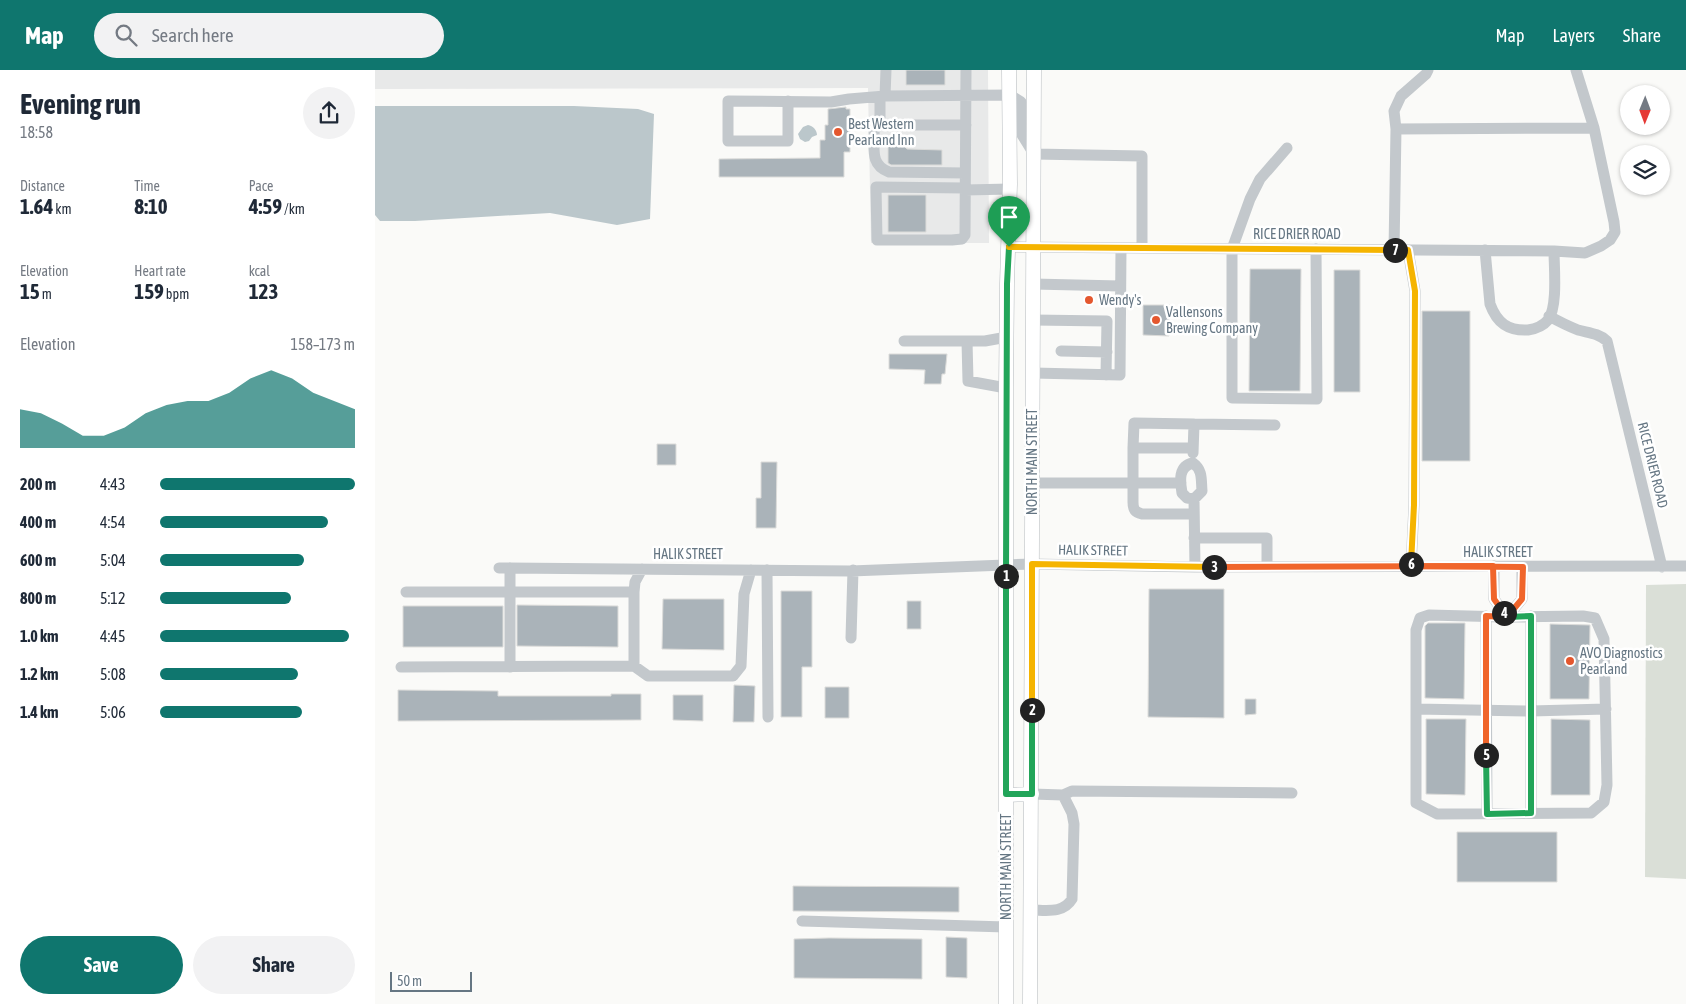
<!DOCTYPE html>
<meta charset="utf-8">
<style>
:root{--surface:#fff;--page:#f2f2f3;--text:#1f2937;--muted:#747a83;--accent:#0f766e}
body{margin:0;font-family:"Asap Condensed",sans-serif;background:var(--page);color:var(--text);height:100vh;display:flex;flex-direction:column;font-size:19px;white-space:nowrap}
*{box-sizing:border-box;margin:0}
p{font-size:16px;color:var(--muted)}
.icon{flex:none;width:28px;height:28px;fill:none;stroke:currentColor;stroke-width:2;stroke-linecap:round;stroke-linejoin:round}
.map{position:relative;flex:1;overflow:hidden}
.panel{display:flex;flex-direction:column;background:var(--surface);width:375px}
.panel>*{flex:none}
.needle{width:32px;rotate:181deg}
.controls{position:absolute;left:1245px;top:15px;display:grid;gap:10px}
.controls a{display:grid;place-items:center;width:50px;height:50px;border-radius:50%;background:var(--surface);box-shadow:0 1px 4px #0004;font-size:25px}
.scale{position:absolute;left:15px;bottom:12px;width:82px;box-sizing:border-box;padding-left:5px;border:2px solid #657683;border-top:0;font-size:14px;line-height:18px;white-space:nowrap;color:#657683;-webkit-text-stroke:4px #fff;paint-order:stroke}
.pin{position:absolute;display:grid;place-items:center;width:42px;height:42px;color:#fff;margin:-51px -21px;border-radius:50% 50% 50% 0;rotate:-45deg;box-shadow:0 0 5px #0007}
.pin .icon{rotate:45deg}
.km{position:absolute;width:25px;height:25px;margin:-12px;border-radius:50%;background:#222;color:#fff;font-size:14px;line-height:25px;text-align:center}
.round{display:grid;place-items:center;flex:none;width:52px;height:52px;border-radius:26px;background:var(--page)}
.head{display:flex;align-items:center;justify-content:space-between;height:85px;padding:0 20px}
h1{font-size:28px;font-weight:700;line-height:38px}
.figures{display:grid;grid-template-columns:repeat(3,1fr);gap:8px;height:85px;padding:5px 20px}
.figures div{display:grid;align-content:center}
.figures b{font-size:21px;font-weight:700}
.figures small{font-size:14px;font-weight:400}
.figures p{font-size:14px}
.chart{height:140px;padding:10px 20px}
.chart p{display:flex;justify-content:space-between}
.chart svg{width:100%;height:90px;margin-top:5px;fill:var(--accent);opacity:.7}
.button{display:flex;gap:10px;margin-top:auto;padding:10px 20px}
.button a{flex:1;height:58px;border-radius:30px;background:var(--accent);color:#fff;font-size:20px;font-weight:700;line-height:58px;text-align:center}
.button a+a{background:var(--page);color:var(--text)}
ul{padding:0 20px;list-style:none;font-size:16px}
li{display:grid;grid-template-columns:80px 60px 1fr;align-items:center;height:38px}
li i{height:12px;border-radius:6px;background:var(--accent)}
header{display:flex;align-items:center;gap:30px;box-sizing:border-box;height:70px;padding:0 25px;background:var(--accent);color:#fff}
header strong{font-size:24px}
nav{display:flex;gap:28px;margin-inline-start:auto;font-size:18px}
.search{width:350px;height:45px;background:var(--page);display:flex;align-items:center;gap:12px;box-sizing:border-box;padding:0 18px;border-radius:28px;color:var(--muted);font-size:19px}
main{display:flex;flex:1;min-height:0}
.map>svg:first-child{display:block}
</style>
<header>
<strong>Map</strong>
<div class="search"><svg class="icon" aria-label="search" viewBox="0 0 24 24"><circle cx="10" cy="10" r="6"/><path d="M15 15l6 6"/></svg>Search here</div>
<nav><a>Map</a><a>Layers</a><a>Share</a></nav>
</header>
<main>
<section class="panel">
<div class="head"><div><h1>Evening run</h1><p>18:58</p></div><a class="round"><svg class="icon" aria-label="share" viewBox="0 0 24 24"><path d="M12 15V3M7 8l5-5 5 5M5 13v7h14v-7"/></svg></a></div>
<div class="figures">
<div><p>Distance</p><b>1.64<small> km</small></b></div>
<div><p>Time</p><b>8:10</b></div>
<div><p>Pace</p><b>4:59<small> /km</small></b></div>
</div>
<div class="figures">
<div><p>Elevation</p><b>15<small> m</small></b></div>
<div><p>Heart rate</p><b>159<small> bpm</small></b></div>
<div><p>kcal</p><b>123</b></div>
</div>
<div class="chart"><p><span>Elevation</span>158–173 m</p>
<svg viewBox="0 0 160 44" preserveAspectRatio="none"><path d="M0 44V25L10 27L20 32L30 38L40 38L50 34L60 27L70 23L80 21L90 21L100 17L110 10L120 6L130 10L140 17L150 21L160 25V44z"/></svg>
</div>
<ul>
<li><b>200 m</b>4:43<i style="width:100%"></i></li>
<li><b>400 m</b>4:54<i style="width:86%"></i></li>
<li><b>600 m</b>5:04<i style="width:74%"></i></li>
<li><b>800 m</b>5:12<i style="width:67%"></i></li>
<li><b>1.0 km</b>4:45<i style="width:97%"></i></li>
<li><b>1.2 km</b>5:08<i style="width:71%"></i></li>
<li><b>1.4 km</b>5:06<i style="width:73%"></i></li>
</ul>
<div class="button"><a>Save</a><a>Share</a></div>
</section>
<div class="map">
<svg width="1311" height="934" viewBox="0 0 1311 934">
<rect width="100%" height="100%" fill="#fafaf8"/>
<path fill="#e8e9e9" d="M0 0H613L614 173H496L493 18 0 19Z"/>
<path fill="#dadfd7" d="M1311 514V809L1270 807 1271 515Z"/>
<path fill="#bbc7cb" d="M0 36H199L263 39 279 44 275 149 242 155 175 143 40 151H5L0 145Z
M433 55C438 56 442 60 442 65L437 67 434 71 430 72 425 69 423 64 428 57Z"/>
<path fill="#aab3b9" stroke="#dcdcda" d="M531 0H570V15H531Z
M471 37V39H475V82H469V107H344V89L445 88V70H450V55H453V39Z
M528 74 532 79 567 80V95H516L513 93V75Z
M513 125H551V162H513Z
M875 199H926L925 321H874Z
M959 200H985V322H959Z
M768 235H795L794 266 768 265Z
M1047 241H1095V391H1047Z
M514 284H572L570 304H567L566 314H549L550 300 514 299Z
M282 374H301V395H282Z
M386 392H402L401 458H381V428H386Z
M774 519H849V648L773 647Z
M406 521H437V597H427V647H406Z
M288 529H349V580L287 579Z
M532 531H546V559H532Z
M142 535 243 536V577L142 576Z
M28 536H128V577H28Z
M1053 553H1090L1089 629 1050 628V556Z
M1175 554 1215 555 1214 629H1175Z
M359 615 380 616 379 652H358Z
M450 617H474V648H450Z
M23 620 123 621V626H236V624H266V650L23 651Z
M298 625H328V651L298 650Z
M870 629H881V644L870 645Z
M1051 649H1091L1090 725 1051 724Z
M1176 649 1215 650V725H1176Z
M1082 762H1182V812H1082Z
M418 816 584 817V842L418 841Z
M571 867 592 868V908L571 907Z
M454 868 547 869V909L419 908V869Z"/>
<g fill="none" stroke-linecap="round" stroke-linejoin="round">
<defs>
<path id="major" d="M631 725 657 724
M631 934V318L632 214 635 114 634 0
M655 934 659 0"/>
</defs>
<use href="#major" stroke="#b5babe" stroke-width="15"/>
<path stroke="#c3c8cc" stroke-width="11" d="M510 26 511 0
M505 28V55
M413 31V71H353V31L456 32 474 29 510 26 635 25 646 32V63L659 84 767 86V178
M1021 59 1019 41 1026 26 1051 4 1053 0
M912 78 885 109 875 129 857 179V328L942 329 941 179
M590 103 514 102C494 95 500 77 499 59L505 55H591
M590 118 501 117 502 170H577L587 169 590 165 591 0
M590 120 635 119
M634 177 1179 181 1210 183 1226 176 1235 170 1240 162 1239 152 1219 58 1201 0
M1019 180 1021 59 1219 58
M1033 180 1040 221 1039 435 1036 497
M1110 180 1115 234C1122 253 1133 261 1153 260 1160 259 1168 256 1173 250 1183 237 1179 197 1179 181
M658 214 745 216
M1174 246C1183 251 1193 256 1203 260 1214 263 1223 263 1232 271L1287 497
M658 250 732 251 731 305
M529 271H610L632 267
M592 271 593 311 631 318
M686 281 732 282
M658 303 745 305 746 178
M758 378 759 353 819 354
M818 378H758V432C758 440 760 442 767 444H819
M818 383 819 354 900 355
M658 413H806
M819 429 812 428 807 423C805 411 803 396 818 393 828 400 826 410 827 421L819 429 820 497
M819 468H892V497
M1119 496V529L1132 547
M124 498 476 501 657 494 820 497 1311 496
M392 500 393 647
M259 522 260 512 267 499
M1054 545 1132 547 1208 546 1220 548 1229 569 1232 715 1229 732 1216 743 1062 744 1041 733V560L1045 548Z
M1111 546 1112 743
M1132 547 1147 529V497
M476 568 478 500
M259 596 273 606H358L366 596 369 524 376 500
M26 597 259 596V522H31
M135 597V498
M1041 639 1156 641 1231 639
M657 724 688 725 697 721 917 723
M1156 743V546
M656 840C671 840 688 844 697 829L699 754 697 743 688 725
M427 851 631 857"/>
<use href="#major" stroke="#fff" stroke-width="14"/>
</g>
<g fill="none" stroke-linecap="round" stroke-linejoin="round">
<defs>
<path id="split-1" d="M631 506 632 214 634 177"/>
<path id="split-2" d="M631 506V724H657V640"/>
<path id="split-3" d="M657 640V494L839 497"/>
<path id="split-4" d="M839 497 1118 496 1119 529 1129 543"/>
<path id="split-5" d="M1111 685 1112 744 1156 743V546L1132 547 1129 543"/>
<path id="split-6" d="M1036 494V496L1148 497 1147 529 1132 547 1111 546V685"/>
<path id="split-7" d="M1020 180H1033L1040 221 1039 435 1036 494"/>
<path id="split-8" d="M634 177 1020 180"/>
</defs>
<use href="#split-1" stroke="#fff" stroke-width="10"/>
<use href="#split-2" stroke="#fff" stroke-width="10"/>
<use href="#split-3" stroke="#fff" stroke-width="10"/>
<use href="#split-4" stroke="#fff" stroke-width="10"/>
<use href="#split-5" stroke="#fff" stroke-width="10"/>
<use href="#split-6" stroke="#fff" stroke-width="10"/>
<use href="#split-7" stroke="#fff" stroke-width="10"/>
<use href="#split-8" stroke="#fff" stroke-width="10"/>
<use href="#split-1" stroke="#22a559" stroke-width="6"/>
<use href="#split-2" stroke="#22a559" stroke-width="6"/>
<use href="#split-3" stroke="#f5b400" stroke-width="6"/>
<use href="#split-4" stroke="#f0652b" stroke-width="6"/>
<use href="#split-5" stroke="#22a559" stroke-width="6"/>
<use href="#split-6" stroke="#f0652b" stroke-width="6"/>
<use href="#split-7" stroke="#f5b400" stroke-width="6"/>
<use href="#split-8" stroke="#f5b400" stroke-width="6"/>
</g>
<g fill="#e4572e" stroke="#fff" stroke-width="2">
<circle cx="463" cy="62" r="5"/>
<circle cx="714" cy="230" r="5"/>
<circle cx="781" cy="250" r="5"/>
<circle cx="1195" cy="591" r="5"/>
</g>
<g text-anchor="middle" stroke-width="5" stroke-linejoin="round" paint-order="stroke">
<g font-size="14" fill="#657683" stroke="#fff" text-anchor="start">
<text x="473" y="59">Best Western<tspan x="473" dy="16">Pearland Inn</tspan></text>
<text x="724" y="235">Wendy's</text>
<text x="791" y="247">Vallensons<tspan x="791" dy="16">Brewing Company</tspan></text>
<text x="1205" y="588">AVO Diagnostics<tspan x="1205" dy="16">Pearland</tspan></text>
</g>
<g font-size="14" fill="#657683" stroke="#fff">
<text x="922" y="169">RICE DRIER ROAD</text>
<text transform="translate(657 392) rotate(-90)" y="5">NORTH MAIN STREET</text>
<text transform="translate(1278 395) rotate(76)" y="5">RICE DRIER ROAD</text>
<text transform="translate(718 480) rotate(1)" y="5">HALIK STREET</text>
<text x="1123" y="487">HALIK STREET</text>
<text x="313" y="489">HALIK STREET</text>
<text transform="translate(631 797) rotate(-90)" y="5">NORTH MAIN STREET</text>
</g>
</g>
</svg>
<div class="controls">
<a><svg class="needle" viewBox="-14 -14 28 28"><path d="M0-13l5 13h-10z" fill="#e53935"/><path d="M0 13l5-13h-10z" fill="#747a83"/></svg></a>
<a><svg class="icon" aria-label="layers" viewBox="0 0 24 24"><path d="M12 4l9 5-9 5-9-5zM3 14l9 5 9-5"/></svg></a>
</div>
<div class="scale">50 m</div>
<div class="pin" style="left:634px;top:177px;background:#1e9e55"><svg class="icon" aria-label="arrive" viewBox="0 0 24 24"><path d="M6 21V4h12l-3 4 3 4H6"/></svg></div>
<b class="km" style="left:631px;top:506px">1</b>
<b class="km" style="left:657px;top:640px">2</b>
<b class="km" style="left:839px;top:497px">3</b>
<b class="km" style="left:1129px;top:543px">4</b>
<b class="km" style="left:1111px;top:685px">5</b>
<b class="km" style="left:1036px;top:494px">6</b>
<b class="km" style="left:1020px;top:180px">7</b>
</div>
</main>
